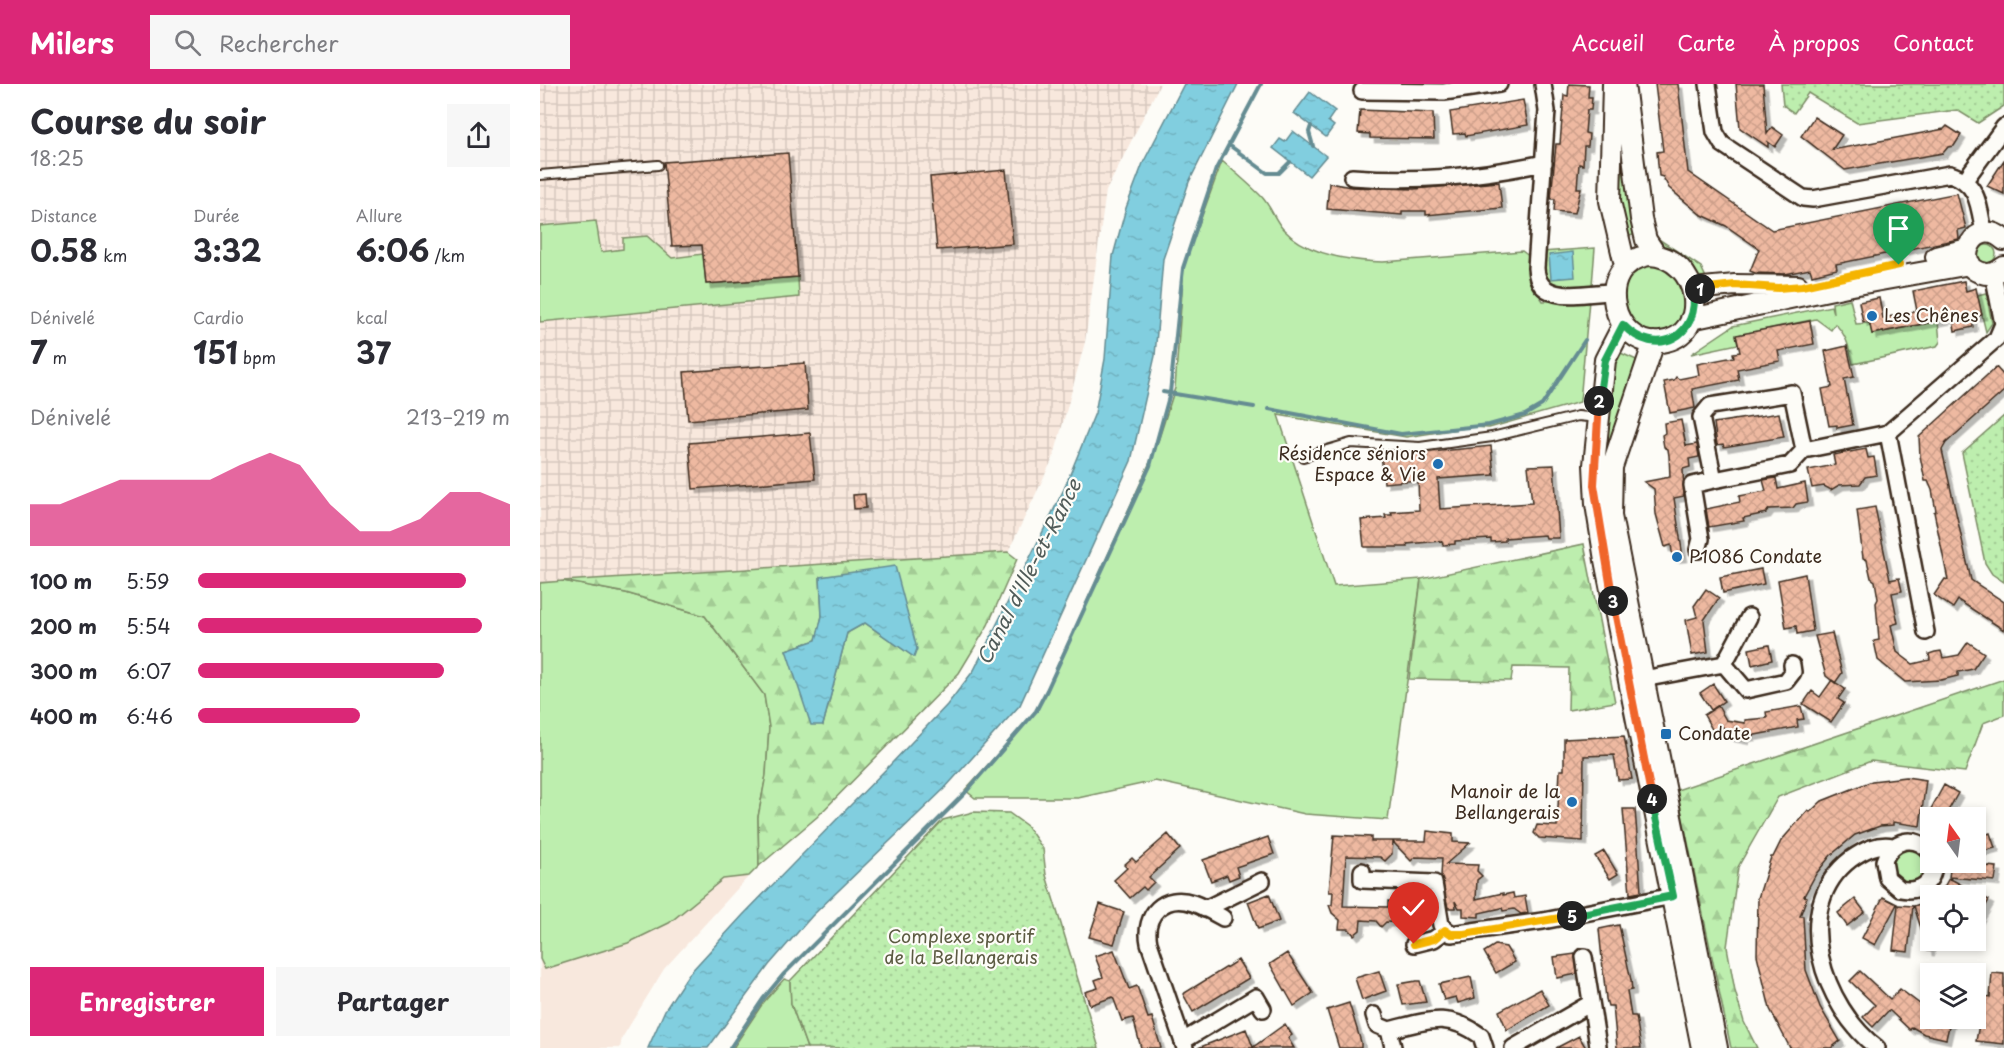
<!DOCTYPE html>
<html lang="fr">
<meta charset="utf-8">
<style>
:root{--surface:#fff;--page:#f7f7f7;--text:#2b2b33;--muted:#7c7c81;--accent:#db2777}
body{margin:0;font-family:"Playpen Sans",sans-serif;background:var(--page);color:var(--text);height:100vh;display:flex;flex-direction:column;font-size:22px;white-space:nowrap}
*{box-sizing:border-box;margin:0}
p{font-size:20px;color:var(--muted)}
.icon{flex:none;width:33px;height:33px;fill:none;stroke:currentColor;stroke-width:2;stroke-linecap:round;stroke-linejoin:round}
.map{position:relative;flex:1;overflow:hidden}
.drawer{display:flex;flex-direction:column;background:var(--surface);width:540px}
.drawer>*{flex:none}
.needle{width:39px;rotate:346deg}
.buttons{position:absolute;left:1380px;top:723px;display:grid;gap:12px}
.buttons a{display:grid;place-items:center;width:66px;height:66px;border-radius:0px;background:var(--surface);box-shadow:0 3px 9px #0003;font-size:30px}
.pin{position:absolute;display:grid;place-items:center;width:51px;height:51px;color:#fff;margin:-62px -26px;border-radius:50% 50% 50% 0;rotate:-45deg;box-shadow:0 0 6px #0007}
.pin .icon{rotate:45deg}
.km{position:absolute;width:30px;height:30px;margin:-15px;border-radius:50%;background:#222;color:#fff;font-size:16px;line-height:30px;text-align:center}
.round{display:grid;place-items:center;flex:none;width:63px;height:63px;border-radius:0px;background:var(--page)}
.head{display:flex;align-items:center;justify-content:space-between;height:102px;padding:0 30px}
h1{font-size:33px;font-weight:700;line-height:45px}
.metrics{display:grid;grid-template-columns:repeat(3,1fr);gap:9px;height:102px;padding:6px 30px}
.metrics div{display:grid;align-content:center}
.metrics b{font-size:30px;font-weight:700}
.metrics small{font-size:16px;font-weight:400}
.metrics p{font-size:16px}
.chart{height:168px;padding:12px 30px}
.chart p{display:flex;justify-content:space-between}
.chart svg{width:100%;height:108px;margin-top:6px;fill:var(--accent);opacity:.7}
.primary-button{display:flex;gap:12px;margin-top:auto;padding:12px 30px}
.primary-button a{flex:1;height:69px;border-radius:0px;background:var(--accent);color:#fff;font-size:24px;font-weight:700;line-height:69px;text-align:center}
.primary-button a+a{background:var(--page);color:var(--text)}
ul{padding:0 30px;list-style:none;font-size:20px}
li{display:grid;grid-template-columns:96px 72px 1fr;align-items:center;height:45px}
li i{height:15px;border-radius:8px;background:var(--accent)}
header{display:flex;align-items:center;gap:36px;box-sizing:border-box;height:84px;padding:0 30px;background:var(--accent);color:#fff}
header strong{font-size:28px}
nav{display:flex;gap:33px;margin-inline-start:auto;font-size:21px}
.search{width:420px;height:54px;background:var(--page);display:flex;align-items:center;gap:15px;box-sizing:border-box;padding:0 21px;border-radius:0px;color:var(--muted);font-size:22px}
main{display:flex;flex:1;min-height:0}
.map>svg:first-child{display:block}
</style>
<header>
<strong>Milers</strong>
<div class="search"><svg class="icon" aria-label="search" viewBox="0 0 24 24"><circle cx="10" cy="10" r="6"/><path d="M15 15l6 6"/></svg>Rechercher</div>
<nav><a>Accueil</a><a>Carte</a><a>À propos</a><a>Contact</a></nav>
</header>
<main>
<section class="drawer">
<div class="head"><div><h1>Course du soir</h1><p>18:25</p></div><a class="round"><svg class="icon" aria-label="share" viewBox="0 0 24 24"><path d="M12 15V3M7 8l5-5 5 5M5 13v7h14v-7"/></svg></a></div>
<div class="metrics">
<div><p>Distance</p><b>0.58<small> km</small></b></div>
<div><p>Durée</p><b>3:32</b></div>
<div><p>Allure</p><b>6:06<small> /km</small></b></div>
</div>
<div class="metrics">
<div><p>Dénivelé</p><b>7<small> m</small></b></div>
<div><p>Cardio</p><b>151<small> bpm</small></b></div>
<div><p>kcal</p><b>37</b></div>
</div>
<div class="chart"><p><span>Dénivelé</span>213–219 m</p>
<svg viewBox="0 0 160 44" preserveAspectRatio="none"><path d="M0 44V27L10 27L20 22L30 17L40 17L50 17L60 17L70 11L80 6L90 11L100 27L110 38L120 38L130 33L140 22L150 22L160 27V44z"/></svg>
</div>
<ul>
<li><b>100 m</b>5:59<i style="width:86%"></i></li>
<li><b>200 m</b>5:54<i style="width:91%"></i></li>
<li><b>300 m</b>6:07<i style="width:79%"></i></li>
<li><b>400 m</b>6:46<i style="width:52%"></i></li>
</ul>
<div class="primary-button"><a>Enregistrer</a><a>Partager</a></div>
</section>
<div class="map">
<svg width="1464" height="964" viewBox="0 0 1464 964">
<defs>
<pattern id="industrial-grid" width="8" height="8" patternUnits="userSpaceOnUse" patternTransform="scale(1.5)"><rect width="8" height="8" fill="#f8e8dd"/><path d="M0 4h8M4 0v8" fill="none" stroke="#d6c7bd"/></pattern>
<pattern id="forest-firs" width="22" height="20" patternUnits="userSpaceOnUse" patternTransform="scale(1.5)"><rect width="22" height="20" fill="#bdeeae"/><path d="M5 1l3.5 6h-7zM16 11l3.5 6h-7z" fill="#a3cc95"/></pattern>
<pattern id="park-dots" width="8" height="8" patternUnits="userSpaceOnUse" patternTransform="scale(1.5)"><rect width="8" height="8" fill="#bdeeae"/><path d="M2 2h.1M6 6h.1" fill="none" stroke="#a3cc95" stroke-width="1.8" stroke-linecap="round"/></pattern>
<pattern id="water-ripples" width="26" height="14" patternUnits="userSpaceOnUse" patternTransform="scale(1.5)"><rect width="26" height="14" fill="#81cedf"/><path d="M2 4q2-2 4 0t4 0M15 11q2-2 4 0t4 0" fill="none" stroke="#70b1bf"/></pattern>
<pattern id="building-cross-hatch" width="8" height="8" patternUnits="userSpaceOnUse" patternTransform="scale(1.5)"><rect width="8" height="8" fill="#eeb9a1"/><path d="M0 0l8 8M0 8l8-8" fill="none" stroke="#cd9f8a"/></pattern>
<filter id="shadow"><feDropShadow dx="4.5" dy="4.5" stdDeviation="0" flood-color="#0004"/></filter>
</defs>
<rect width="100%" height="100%" fill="#fdfcf7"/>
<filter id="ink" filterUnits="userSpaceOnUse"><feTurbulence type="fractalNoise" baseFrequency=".0167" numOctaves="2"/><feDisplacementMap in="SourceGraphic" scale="12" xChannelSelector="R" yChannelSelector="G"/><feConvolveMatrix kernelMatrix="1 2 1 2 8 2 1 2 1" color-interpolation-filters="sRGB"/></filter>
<g filter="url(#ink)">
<path fill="#f8e8dd" d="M23 497 209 792 124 885 82 954 80 964H0V499Z"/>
<path fill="url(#industrial-grid)" d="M0 0H620L566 107 545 258 514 372 468 468 0 499Z"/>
<path fill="#bdeeae" stroke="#7c8c66" stroke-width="1.5" d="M1075 0 1097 150 1082 154 1074 100Z
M682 77C695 88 708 99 720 111 730 120 734 135 743 145 767 171 810 177 843 178L982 167 990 173V198L1003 217 1049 216 1040 318 949 344 932 343 866 353 738 331 794 502 881 495 848 736 765 730 615 697 538 714H435L425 706 498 625 615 367 635 304 644 181Z
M56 137 61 168 83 165V154L107 152 132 174 163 170 166 200 258 193 259 213 0 238V142Z
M1114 152 1161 183 1168 198C1149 192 1121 171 1114 152Z
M1438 170a9 9 0 1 1 18 0a9 9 0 1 1-18 0Z
M1055 164 1052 201 1019 205 1009 202 1000 184 1002 168Z
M1112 178 1135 189 1148 220 1138 243 1114 251 1092 241 1080 219 1089 187Z
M1446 209 1452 239 1446 248 1437 211Z
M1310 215 1316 240 1330 239 1332 250 1398 237 1400 258 1397 262 1313 280C1309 264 1307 251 1295 240L1291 246 1276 235 1197 251 1198 260 1151 270 1193 242 1291 222 1293 229 1292 219Z
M1074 266 1101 278 1064 396 1063 340Z
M23 497 86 509 165 532 224 611 229 643 226 692 218 733 219 782 209 792 183 795 129 839 88 859 5 885 0 875V499Z
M1353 762 1390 768 1385 801H1353L1347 768Z
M244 895 250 897 251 920 267 964H193L223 919Z"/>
<path fill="url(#forest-firs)" stroke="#7c8c66" stroke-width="1.5" fill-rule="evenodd" d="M1044 460 1075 618 1028 626 1029 584 973 583 971 597 869 595 881 495Z
M468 468 477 475 448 541 419 589 277 733 219 782 218 733 226 691 229 643 224 611 165 532 86 509 23 497ZM280 493 374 573 325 539 307 549 283 641 246 566 276 556 282 532Z
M1464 595V631L1443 639 1425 688 1331 677 1238 713 1198 783 1187 863 1195 907 1204 938 1217 964H1191L1137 706Z"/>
<path fill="url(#park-dots)" stroke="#7c8c66" stroke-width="1.5" d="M1241 0H1464V22L1438 39 1417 26 1317 39 1268 9 1254 29 1243 21Z
M1464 332V498L1452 490 1445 479 1422 369Z
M433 728 469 729 487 742 503 765 506 791 559 964H267L251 920 250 897 403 736Z"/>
<path fill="url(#water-ripples)" stroke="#658c92" stroke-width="1.5" d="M644 0H698L649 98 623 175 615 272 591 377 480 621 404 705 272 832 229 881 168 964H108L125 926 148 891 203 831 351 680 407 621 434 586 524 405 555 329 565 275 573 172 586 124 603 79Z
M770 8 795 27 788 37 794 42 786 53 754 29Z
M753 47 786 72 769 92 733 64 740 55 745 58Z
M1033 168 1035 193 1011 195 1009 171Z
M355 482 377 565 374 573 325 539 307 549 283 641H271L246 566 276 556 282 532 280 493Z"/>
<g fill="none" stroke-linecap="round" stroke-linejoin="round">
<path stroke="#658c92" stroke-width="4" d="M771 42 769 48 773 62
M689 61 727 89H739L750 78
M623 308 714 323
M729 325 861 350 949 341 985 331 1002 321 1045 256
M190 964 223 915 243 891 425 709 496 627 507 606 610 382 630 309 643 184 676 85 721 0"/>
</g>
<path fill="url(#building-cross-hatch)" stroke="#3b2a1e" stroke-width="1.5" filter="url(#shadow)" d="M1029 0 1049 1 1048 13H1052L1051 26H1047L1045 49 1049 50 1048 62H1044L1043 81 1039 80 1037 104H1041L1035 129 1014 127 1015 115H1011L1016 60H1020L1024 11 1028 12Z
M1115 0H1138L1148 88 1232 146 1417 109 1426 144 1418 146 1419 155 1296 180 1297 185 1272 191 1270 185 1245 190 1215 189 1210 187 1219 165 1186 142 1160 130 1129 104 1123 93 1119 92 1117 68 1123 67Z
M1196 0H1223L1227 50 1232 43 1243 51 1235 63 1228 58V63L1200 44Z
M983 16 988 41 926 52 925 49 913 50 910 28Z
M820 26 893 29 894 55 830 54V50L818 49Z
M1274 33 1302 51 1292 66 1404 45 1407 42 1421 51 1414 62 1408 63 1403 69 1305 86 1261 52Z
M248 69 258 193 166 200 162 161 132 162 124 78Z
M1464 76V110L1447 102Z
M466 86 473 160 397 166 390 93Z
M959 98 962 124 886 131V127H862V131L787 125 789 99 811 103 874 105Z
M1424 197 1426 207 1436 204 1442 231 1432 233 1433 243 1415 247 1413 234 1332 250 1329 237 1323 238 1319 218 1339 214 1343 234 1377 227 1373 207Z
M1270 237 1274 260 1238 267 1240 277 1197 285 1199 296 1152 305 1155 324 1130 329 1124 298 1134 296 1136 293 1139 295 1159 291 1157 280 1194 273 1193 269 1200 268 1196 251Z
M1307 262 1314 293 1304 295 1313 341 1297 344V341L1289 342 1282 305 1292 303 1285 267Z
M265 279 268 326 148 336 144 288Z
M1456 283 1464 292V307L1406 359 1402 366 1431 496 1464 518V546L1418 516 1413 524 1394 511 1405 495 1408 496 1394 428 1396 427 1392 406 1388 397H1385L1380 372 1379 353Z
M1239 329 1244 353 1184 363 1183 360 1177 361 1174 339Z
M1141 336 1146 362 1157 360 1159 373 1149 375 1150 383 1143 385 1144 412 1134 414 1143 473 1133 474 1131 461 1125 463 1116 430 1114 405 1104 398 1130 393 1129 372 1128 365 1124 363 1122 351 1125 349 1124 339Z
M270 349 275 395 153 405 149 359Z
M951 362 954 391 898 395 900 425 992 419 988 382 1014 381 1019 454H1006L1005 451 965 454V457L951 458V455L915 457V460L903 461 902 457 867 460 868 463H824L821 436 846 434 845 431H852L851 428 879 426 878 396 844 399 841 369H881Z
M1326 365 1328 374 1334 373 1337 391 1325 393 1320 400 1299 401 1291 406 1284 402 1272 404 1268 386 1295 381 1293 371Z
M1236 394 1238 405 1265 399 1268 418 1256 420 1253 424 1229 425 1226 429 1203 434 1204 437 1169 443 1166 425 1200 418 1199 412 1226 407 1223 396Z
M325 410 326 424 314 425 313 411Z
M1335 423 1350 496 1359 494 1362 507 1352 509 1358 539 1351 541 1357 568 1373 580 1390 576 1389 570 1395 568 1401 567 1403 574 1419 571 1428 558 1444 569 1433 585 1418 588V592L1401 596 1365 598 1338 576 1334 557 1339 556 1336 519 1338 515 1335 497 1331 494 1327 476 1323 474 1317 426Z
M1221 485 1224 500 1183 509 1180 493Z
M1265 490 1273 547 1257 550 1256 542 1246 544 1238 496Z
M1166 505 1179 514 1164 536 1168 568 1152 571 1146 536 1157 533 1154 522Z
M1292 549 1302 589 1295 599 1286 592 1275 552Z
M1229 561 1232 576 1212 581 1209 565Z
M1292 596 1305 605 1298 615 1304 619 1291 638 1263 620 1272 607 1280 613Z
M1173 600 1184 617 1171 626 1160 609Z
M1178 622 1186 636 1205 639V636L1227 634 1226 628 1261 622 1264 635 1257 636 1258 643 1205 653 1204 656 1190 653 1183 643 1174 649 1164 631Z
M1084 652 1092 695 1078 696 1074 671 1044 672 1043 757 999 754 994 749 997 741 1017 742 1020 686H1024V655Z
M1366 693 1386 696 1380 742 1353 738V741L1340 742 1315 751 1291 771 1276 790 1264 812 1267 813 1260 832H1263L1266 886 1280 923 1300 957 1291 964H1250L1230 925 1217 871 1218 814 1231 773H1233L1241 757 1268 726 1270 728 1282 717 1332 697Z
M1404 701 1418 709 1404 734H1386Z
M1083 725H1095L1098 764 1101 808 1090 810Z
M887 747 913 750V758L930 759 906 780 938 781 937 787 942 792 937 796 936 815 963 809V811L973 809 974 814 985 812 988 829 981 830 974 825 963 827 962 824 939 829V833L923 832V824H919L915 817 916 824H908L901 792 902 774 875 773 871 777 853 758 852 770 845 777 840 773 806 772 803 822 848 823V817L871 818V825H878V839L871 844 867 839 846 838 841 843 836 837 821 836 820 846 814 851 809 845H799L800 836 792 829 789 821H792L793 808H789L794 751 831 753V757H886Z
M1450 749 1455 764 1436 769V754Z
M628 750 640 765 609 793 614 798 606 806 603 803 590 814 574 796 587 784 584 781 592 774 596 778Z
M728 753 734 770 696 783 699 792 689 796 687 791 671 797 663 776Z
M1064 767 1078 790 1070 795 1055 772Z
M1411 779 1457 783 1455 797 1409 793Z
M1409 794 1449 816 1436 839V812H1399Z
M729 810 739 837 718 845 708 818Z
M1343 813 1357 820 1335 861 1322 854Z
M1315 815 1325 828 1307 842 1298 829Z
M1388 817 1390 867H1388L1374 822Z
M560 820 584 828 574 860 549 853Z
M1358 821 1373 822 1368 868 1353 866Z
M1079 841 1091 896 1092 906 1087 907 1091 932H1096L1101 964H1077L1073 922H1068L1066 915 1059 845Z
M955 861 966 863 975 878 956 889 944 868Z
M574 866 589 905 597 902 608 934 612 933 621 964H601L593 934 582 937 573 913 550 921 545 908 558 904 555 896 563 893 555 872Z
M747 869 773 909 754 922 730 880Z
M1035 870 1037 890 1017 894 1014 873Z
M698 876 709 894 653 928 643 910Z
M839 887 846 907 822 916 815 894Z
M1320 887 1350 915 1360 905 1389 927 1385 934H1411L1406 955 1384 950 1372 943 1370 946 1349 926 1333 943 1323 933 1335 921 1310 897Z
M1452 889 1464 890V960L1436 957 1444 912 1450 913Z
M931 893 935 914 918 919 916 913 904 916 899 900Z
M876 897H880L886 918 863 921 858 900Z
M1000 905 1009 921 967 946 959 927Z
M809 919 821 958V964H799L787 926Z
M745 940 752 951 748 954 754 964H658L706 945 713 963Z
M1039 952 1046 964H1016Z"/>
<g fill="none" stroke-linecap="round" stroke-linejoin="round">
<defs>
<path id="service" d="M0 91 118 81
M763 373 811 359 880 363 952 353 1038 332 1058 334"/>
<path id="minor" d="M1003 0 1007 27 996 184C998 223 1046 208 1073 208
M1168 0 1175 48 1182 60 1263 114 1273 115 1410 90C1439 99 1439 123 1444 149
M822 7 904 8 959 0
M812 93C880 98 937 93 1004 79
M1425 96 1464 43
M1264 366 1250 381 1174 396 1161 333 1170 322 1252 309 1264 366 1348 349
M1158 466 1161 455 1152 401 1174 396
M1386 548 1348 349 1457 254 1463 240 1453 189
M1184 580 1206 606 1246 597 1253 588 1252 581
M1184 580 1209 533
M1103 595 1184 580
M1390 768C1375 750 1352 755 1344 777L1347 794 1360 805C1380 809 1394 799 1394 778
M822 787V796L894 799 901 841 911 850 1003 837 1133 812
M665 825 722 797
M874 860 894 855 905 847
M1044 873 1058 962
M834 931 837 941 849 946
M643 957 716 913 723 925
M853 963 849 946C887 937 907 927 941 952L945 964
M645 964 609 859C603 831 624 809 653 819 664 823 674 829 683 834
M973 964 1051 919
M1337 964C1284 924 1248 823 1311 775 1324 766 1337 759 1353 762"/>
<path id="tertiary" d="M1073 0 1070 117 1085 181
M1084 0 1101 135 1106 156 1116 171
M1464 156C1436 130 1410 180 1442 189 1451 192 1458 188 1464 183
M1109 171C1160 172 1173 251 1121 258 1072 265 1051 181 1109 171Z
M1396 173 1428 165
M1153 205 1195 201 1258 202
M1151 235 1307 202 1430 180
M1083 241 1065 276 1054 381 1056 420 1065 476 1162 964
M1114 258 1072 383 1071 432 1177 964"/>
</defs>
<use href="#service" stroke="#3b2a1e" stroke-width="12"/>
<use href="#minor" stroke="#3b2a1e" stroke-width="20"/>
<use href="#tertiary" stroke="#3b2a1e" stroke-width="24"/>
<use href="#service" stroke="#fdfcf7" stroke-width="8"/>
<use href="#minor" stroke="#fdfcf7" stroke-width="15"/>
<use href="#tertiary" stroke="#fdfcf7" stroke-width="20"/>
</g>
</g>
<g fill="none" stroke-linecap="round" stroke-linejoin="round" filter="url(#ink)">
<defs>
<path id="split-1" d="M1160 205 1195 201 1238 204 1262 202 1359 181"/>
<path id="split-2" d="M1059 317 1065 276 1083 241C1117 276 1161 252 1153 205H1160"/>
<path id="split-3" d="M1059 317 1054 401 1073 517"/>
<path id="split-4" d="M1073 517 1112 715"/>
<path id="split-5" d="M1032 832 1133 812 1112 715"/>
<path id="split-6" d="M874 860 894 855 905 846 911 850H924L1032 832"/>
</defs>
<use href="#split-1" stroke="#fff" stroke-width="12"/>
<use href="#split-2" stroke="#fff" stroke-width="12"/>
<use href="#split-3" stroke="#fff" stroke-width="12"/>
<use href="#split-4" stroke="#fff" stroke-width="12"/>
<use href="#split-5" stroke="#fff" stroke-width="12"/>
<use href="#split-6" stroke="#fff" stroke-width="12"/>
<use href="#split-1" stroke="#f5b400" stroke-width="8"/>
<use href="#split-2" stroke="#22a559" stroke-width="8"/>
<use href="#split-3" stroke="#f0652b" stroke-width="8"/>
<use href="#split-4" stroke="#f0652b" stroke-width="8"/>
<use href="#split-5" stroke="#22a559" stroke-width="8"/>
<use href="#split-6" stroke="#f5b400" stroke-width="8"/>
</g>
<g fill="#1f6fb2" stroke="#fdfcf7" stroke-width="2">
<circle cx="1332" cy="232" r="6"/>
<circle cx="898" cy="380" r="6"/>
<circle cx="1137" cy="473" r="6"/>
<rect x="1120" y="644" width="12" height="12" rx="3"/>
<circle cx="1032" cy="718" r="6"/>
</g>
<g text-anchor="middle" stroke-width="4.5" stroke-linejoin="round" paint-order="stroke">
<g font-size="18" fill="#3b2a1e" stroke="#fdfcf7" text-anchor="start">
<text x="1344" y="238">Les Chênes</text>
<text x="886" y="376" text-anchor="end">Résidence séniors<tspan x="886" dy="21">Espace &amp; Vie</tspan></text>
<text x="1149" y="479">P1086 Condate</text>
<text x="1138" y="656">Condate</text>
<text x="1020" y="714" text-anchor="end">Manoir de la<tspan x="1020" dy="21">Bellangerais</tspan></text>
</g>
<g font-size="18" fill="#5c5b42" stroke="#fdfcf7">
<text x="421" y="859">Complexe sportif<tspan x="421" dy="21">de la Bellangerais</tspan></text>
</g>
<g font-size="20" font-style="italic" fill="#505b58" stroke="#fdfcf7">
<text transform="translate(489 488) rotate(-63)" y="7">Canal d'Ille-et-Rance</text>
</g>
</g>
</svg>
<div class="buttons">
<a><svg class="needle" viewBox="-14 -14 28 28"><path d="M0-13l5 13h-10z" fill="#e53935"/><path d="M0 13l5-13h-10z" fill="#7c7c81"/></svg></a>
<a><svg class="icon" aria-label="locate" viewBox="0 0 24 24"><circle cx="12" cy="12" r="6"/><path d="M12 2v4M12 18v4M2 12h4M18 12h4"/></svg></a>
<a><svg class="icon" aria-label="layers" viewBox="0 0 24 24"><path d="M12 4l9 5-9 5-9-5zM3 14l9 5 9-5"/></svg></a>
</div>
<div class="pin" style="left:1359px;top:181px;background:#1e9e55"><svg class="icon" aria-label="arrive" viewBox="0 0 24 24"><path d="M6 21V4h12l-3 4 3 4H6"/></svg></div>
<div class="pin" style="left:874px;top:860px;background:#d93025"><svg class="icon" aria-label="check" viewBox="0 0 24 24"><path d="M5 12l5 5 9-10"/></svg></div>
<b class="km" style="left:1160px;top:205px">1</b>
<b class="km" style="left:1059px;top:317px">2</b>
<b class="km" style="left:1073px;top:517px">3</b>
<b class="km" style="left:1112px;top:715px">4</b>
<b class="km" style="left:1032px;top:832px">5</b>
</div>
</main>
